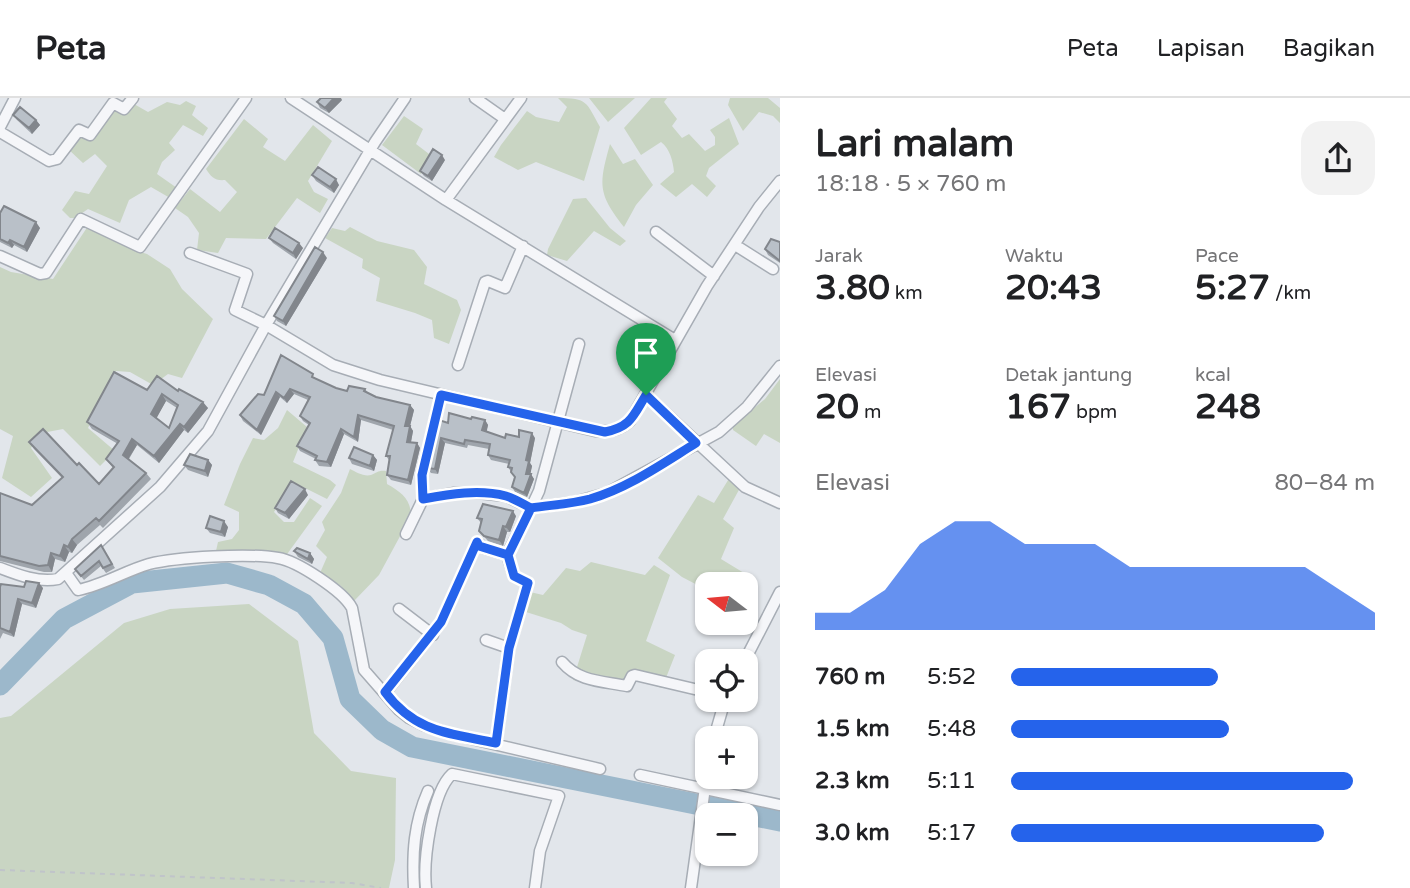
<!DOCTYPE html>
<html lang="id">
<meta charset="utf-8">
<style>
:root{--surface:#fff;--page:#f2f2f2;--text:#202124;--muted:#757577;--line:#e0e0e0;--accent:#2563eb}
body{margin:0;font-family:"Varela Round",sans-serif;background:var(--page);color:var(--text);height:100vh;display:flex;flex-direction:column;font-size:26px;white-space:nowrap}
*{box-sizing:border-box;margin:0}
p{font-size:23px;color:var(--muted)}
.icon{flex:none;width:38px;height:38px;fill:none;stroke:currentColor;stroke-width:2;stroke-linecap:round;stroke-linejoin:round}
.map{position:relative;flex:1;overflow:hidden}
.sheet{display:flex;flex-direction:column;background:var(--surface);width:630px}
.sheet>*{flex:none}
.needle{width:46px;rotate:286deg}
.tools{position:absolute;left:695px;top:474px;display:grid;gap:14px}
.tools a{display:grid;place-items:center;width:63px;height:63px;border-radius:14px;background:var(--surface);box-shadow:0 2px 5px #0004;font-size:35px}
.pin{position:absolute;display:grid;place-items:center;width:60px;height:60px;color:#fff;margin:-72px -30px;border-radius:50% 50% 50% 0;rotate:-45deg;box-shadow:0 0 7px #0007}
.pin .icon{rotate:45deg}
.round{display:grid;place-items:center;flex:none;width:74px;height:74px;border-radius:21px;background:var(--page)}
.summary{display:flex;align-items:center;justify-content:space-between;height:119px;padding:0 35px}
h1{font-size:38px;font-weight:700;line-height:52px}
.stats{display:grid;grid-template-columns:repeat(3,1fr);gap:10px;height:119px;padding:7px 35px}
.stats div{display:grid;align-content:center}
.stats b{font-size:35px;font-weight:700}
.stats small{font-size:19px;font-weight:400}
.stats p{font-size:19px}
.chart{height:196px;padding:14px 35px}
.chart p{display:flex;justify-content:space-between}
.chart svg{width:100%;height:126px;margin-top:7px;fill:var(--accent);opacity:.7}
ul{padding:0 35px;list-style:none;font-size:23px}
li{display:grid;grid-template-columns:112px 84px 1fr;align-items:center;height:52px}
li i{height:18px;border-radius:9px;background:var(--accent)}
header{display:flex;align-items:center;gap:42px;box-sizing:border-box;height:98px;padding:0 35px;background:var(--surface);border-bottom:2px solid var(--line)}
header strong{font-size:33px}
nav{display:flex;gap:38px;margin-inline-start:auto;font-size:24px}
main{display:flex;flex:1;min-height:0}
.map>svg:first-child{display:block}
</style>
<header>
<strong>Peta</strong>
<nav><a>Peta</a><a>Lapisan</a><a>Bagikan</a></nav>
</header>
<main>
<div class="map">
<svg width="780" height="790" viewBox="0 0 780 790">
<rect width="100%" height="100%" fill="#e2e6eb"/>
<path fill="#c9d5c3" d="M558 0C588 0 586 4 600 29L584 83 536 64 518 72 494 59 501 47 527 13 536 19 559 24 567 9Z
M589 0H635L608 24Z
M651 0H667L664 4 677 21 672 28 682 40 689 36 705 53 715 47V39L710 32 729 20 739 46 709 70 706 78 716 88 707 99 692 86 676 99 660 86 674 74C673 63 670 51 661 44L641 57 624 30Z
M730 0H768L780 10V25L773 18 759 14 743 33 728 7Z
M186 3 196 8 192 17 208 30 203 38 183 27 169 45 175 52 162 64 157 76 177 90 170 100 151 89 129 102 120 125 88 111 75 120H70L62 112 75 93 89 96 107 68 95 56 83 65 68 51 81 35 91 40 114 10 134 6 148 14 167 4 180 7Z
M404 18 423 31 416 46 433 59 421 76 382 47Z
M244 21 268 41 263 49 285 63 313 27 332 43 308 83 314 94 328 101 320 115 297 100 266 141 226 140 218 155 197 152 199 135 188 119 175 110 190 91 220 114 237 94 225 82C215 83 211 79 206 71Z
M610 46 623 66 635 61 653 87 636 107 624 129C597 95 599 86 610 46Z
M586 100 610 130 626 143 620 148 594 133 567 163 547 157 548 151 573 101Z
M88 128 131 151 147 156 170 171 182 191 213 221 182 280 168 276 153 287 130 274 116 273 88 330 115 353 100 368 63 331 42 335 31 350 52 380 31 399 2 380 13 338 0 331V169L11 174 53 181Z
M350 129 377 143 414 152 427 169 424 186 457 202 461 212 449 246 434 240 432 222 415 215 376 203 380 180 362 170 363 161 325 140 332 130 345 133Z
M780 281V345L764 336 756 348 733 332V328L765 301Z
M287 312 307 329 293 364 330 382 336 387 327 401 293 384 274 414 284 424H294L310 400 322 408 285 459 253 453H216L218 444 232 441 239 432V414L224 407 240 366 253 340 264 342 278 330Z
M350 371C356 374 364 379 371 377 377 375 378 372 386 373L387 386C401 394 411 401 411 418L379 477 354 503 341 488 320 475 327 459 316 448 325 432 322 424 341 395Z
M730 379 740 390 723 421 734 430 721 461 744 475 733 486H707V492L682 479 658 460 698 397 714 405Z
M591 464 645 477 654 467 670 477 646 543 675 557 662 590 636 582 623 592 573 582 587 537 572 532 561 525 526 514 530 494 543 497 566 470 580 473Z
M249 506 298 543 314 635 351 673 396 680 395 762 389 790H0V620L11 618 124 525 170 511Z"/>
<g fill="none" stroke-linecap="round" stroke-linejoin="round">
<path stroke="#9cb8cb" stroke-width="21" d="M0 587 64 521 132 485 227 475 269 487 304 506 333 540 350 601 382 632 412 649 780 723"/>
<defs>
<path id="street" d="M291 0 446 102 675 242
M475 0 505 21
M0 29 15 0
M0 34 49 63 57 61 79 32 90 37 113 5 124 11 133 0
M446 102 521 0
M656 134 714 178
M735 147 773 171
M190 155 247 176 235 212 266 227 333 267 380 282 595 333C608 334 620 333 630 323L707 188 759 109 780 83
M0 158 40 176 46 175 81 121 140 149 246 0
M458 267 485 184 488 183 505 190 523 148
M646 297 745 389 780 405
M423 401 422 378 441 297
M406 436 423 401 453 395H478L506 398 531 410 539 393 579 246
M0 470C18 477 39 485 58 481L160 389 208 333 266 227 375 44 405 0
M66 475 78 492C103 487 125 473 149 466 177 459 249 455 278 460 297 463 343 493 352 510L364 572 399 612 409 620 423 627 447 635 600 671
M399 511 433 537
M486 542 509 550
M562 564C579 584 602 583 627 588L632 578 635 577 707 594
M744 564 780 494
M385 595 441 524 477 444 484 450 507 457
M714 640 725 602
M496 645 509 550 528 485 514 478 507 457 531 410 575 404 607 395 719 334 747 309 780 268
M640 677 780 707
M414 790C412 755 414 725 428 693
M426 790C423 763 432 694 452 676L559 698 540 753 535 790
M691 790 707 675"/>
</defs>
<use href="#street" stroke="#a7adb5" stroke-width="13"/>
<path stroke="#c0c4ca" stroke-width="2" stroke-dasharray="5 5" stroke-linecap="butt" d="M0 772 352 785 381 790"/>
<use href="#street" stroke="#f5f6f9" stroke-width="10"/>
</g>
<path fill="#9fa5ac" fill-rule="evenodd" d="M342 2 329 15 320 10 317 4Z
M13 17 36 22 40 27 32 36 17 22Z
M445 62 432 83 424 78 420 73Z
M312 77 339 87 334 95 316 83Z
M0 115 40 130 27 154 14 147 12 150 0 144Z
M269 140 303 150 296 161 273 145Z
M780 144V165L768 157 765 151Z
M327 160 286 228 277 223 274 218Z
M317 281 336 290 347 293 365 291 368 295 376 299 410 307 414 312 410 328 413 333 411 344 417 345 420 350 411 387 391 382 387 377 389 362 386 358 393 332 361 322 358 344 344 336 331 369 319 368 315 362 316 361 300 353 297 348 309 327 303 323 300 318 308 302 294 296 287 305 280 299 261 337 243 323 240 317 264 297Z
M147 292 178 293 208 310 188 335 184 332 159 365 137 347 129 361 146 375 151 381 103 430 100 427 77 447 72 455 69 454 65 464 55 461 52 474H44L0 463V395L32 407 62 380 34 351 29 344 77 367 99 386 113 370 106 361 118 346 92 331 87 324ZM166 303 177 310 169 330 156 320Z
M471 321 485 322 488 327 486 334 505 340 519 339 535 340 530 365 532 368 530 376 534 381 527 399 515 394 512 389 515 380 508 369 509 366 491 362 488 357 489 351 468 347 467 350 445 345 438 376 431 375 427 370 448 325Z
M373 357 377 362 374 373 352 366 349 360Z
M208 362 212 367 208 379 188 372 184 367Z
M308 397 289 421 278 415 275 410Z
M516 418 510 434H507L503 448 488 443 479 433 481 425 477 420Z
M228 429 225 439 210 435 206 430Z
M101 447 115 470 106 475 101 468 84 482 75 471Z
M294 453 310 455 314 461 312 466 298 459Z
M0 487 1 488 43 490 36 510 22 506 14 539 3 535 0 541Z"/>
<path fill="#82868c" d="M334 0H341L342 2 329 15 325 10Z
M36 22 40 27 32 36 29 30Z
M442 57 445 62 432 83 428 78Z
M336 81 339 87 334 95 330 89Z
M36 124 40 130 27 154 24 149Z
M10 142 14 147 12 150 8 145Z
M299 145 303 150 296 161 293 155Z
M323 154 327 160 286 228 283 223Z
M290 291 294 296 287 305 284 300Z
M276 294 280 299 261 337 257 332Z
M162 296 166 303 155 323 151 316Z
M203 304 208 310 188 335 184 329Z
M410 307 414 312 410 328 413 333 410 349 407 344 405 328Z
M358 317 361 322 358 344 354 339Z
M485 322 488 327 486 337 482 332Z
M180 326 184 332 159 365 154 358Z
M341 331 344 336 331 369 327 364Z
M532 335 535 340 530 365 532 368 530 378 531 376 534 381 527 399 524 395 526 362Z
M441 340 445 345 438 376 435 371Z
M132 341 137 347 127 363 123 357Z
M417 345 420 350 411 387 408 382Z
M373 357 377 362 374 373 370 368Z
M208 362 212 367 208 379 205 373Z
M305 391 308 397 289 421 285 415Z
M513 413 516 418 510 434 506 429Z
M224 423 228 429 225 439 221 434Z
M503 428 507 434 503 448 499 442Z
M72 441 77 447 72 455 68 449Z
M64 447 69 454 65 464 60 458Z
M51 455 55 461 52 474 48 467Z
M310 455 314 461 312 466 308 461Z
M39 485 43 490 36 510 32 505Z
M18 501 22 506 14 539 10 534Z"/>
<path fill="#b9c0c8" stroke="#82868c" stroke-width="2" fill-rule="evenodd" d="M321 0H334L325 10 317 4Z
M20 9 36 22 29 30 13 17Z
M433 51 442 57 428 78 420 73Z
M318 69 336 81 330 89 312 77Z
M4 108 36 124 24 149 10 142 8 145 0 141V115Z
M275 130 299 145 293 155 269 140Z
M771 141 780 144V163L765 151Z
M315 149 323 154 283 223 274 218Z
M281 257 313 276 312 279 336 290 347 293 349 288 365 291 364 293 376 299 410 307 405 328H410L407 344 417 345 408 382 387 377 390 358H386L394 328 358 317 354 339 341 331 327 364 315 362 317 358 297 348 310 325 300 318 310 299 290 291 284 300 276 294 257 332 240 317 258 296 264 297Z
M114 274 147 292 157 278 178 293 179 291 203 304 184 329 180 326 154 358 132 341 123 357 146 375 99 423 96 420 72 441 68 449 64 447 60 458 51 455 48 467 39 468 0 458V395L32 407 63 379 29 344 43 331 77 367 79 365 99 386 114 369 106 361 119 343 87 324ZM162 296 178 307 169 330 151 316Z
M449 315 471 321 472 319 485 322 482 332 505 340 506 336 519 339V332L532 335 526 362 529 363 526 376H531L524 395 512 389 515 379 511 374 512 370 508 369 510 362 488 357 490 346 465 342 464 346 441 340 435 371 427 370 439 322 448 325Z
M354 349 373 357 370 368 349 360Z
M190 356 208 362 205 373 184 367Z
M291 383 305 391 285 415 275 410Z
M483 406 513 413 506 429 503 428 499 442 484 438 479 433 482 421 477 420Z
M210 418 224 423 221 434 206 430Z
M101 447 112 466 103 470 99 463 81 478 75 471Z
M297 450 310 455 308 461 294 453Z
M26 483 39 485 32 505 18 501 10 534 0 530V489L1 486 24 489Z"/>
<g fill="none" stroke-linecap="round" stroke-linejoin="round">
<defs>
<path id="route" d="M646 297C633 318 631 329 605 334L441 297 422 377 423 401C450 396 479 391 506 398 514 400 523 406 531 410L508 457 479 448 477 444 441 524 385 594C416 635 449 635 496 645L509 550 528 485 514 478 508 457 531 410C550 407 571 406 590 401 628 390 662 366 696 345L646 297"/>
</defs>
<use href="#route" stroke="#fff" stroke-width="14"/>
<use href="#route" stroke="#2563eb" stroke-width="9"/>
</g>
</svg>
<div class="tools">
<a><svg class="needle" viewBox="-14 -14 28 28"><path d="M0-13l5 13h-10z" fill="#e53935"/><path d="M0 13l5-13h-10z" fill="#757577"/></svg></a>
<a><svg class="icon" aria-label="locate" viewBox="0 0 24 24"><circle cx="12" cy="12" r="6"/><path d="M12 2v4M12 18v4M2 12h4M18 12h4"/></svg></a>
<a>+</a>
<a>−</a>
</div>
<div class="pin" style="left:646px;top:297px;background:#1e9e55"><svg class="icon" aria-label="arrive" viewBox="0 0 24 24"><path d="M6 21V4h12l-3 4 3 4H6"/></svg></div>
</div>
<section class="sheet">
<div class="summary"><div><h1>Lari malam</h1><p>18:18 · 5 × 760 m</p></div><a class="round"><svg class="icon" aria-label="share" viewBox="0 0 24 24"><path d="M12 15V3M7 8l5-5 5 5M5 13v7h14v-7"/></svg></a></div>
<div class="stats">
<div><p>Jarak</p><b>3.80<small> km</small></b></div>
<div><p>Waktu</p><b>20:43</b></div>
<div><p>Pace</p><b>5:27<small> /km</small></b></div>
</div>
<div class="stats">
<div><p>Elevasi</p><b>20<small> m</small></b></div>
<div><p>Detak jantung</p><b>167<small> bpm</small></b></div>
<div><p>kcal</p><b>248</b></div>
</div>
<div class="chart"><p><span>Elevasi</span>80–84 m</p>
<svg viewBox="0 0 160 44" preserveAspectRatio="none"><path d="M0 44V38L10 38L20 30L30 14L40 6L50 6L60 14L70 14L80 14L90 22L100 22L110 22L120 22L130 22L140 22L150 30L160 38V44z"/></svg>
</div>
<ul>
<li><b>760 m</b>5:52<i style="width:57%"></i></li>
<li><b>1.5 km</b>5:48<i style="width:60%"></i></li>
<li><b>2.3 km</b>5:11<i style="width:94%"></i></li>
<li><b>3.0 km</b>5:17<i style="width:86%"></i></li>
</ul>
</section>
</main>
